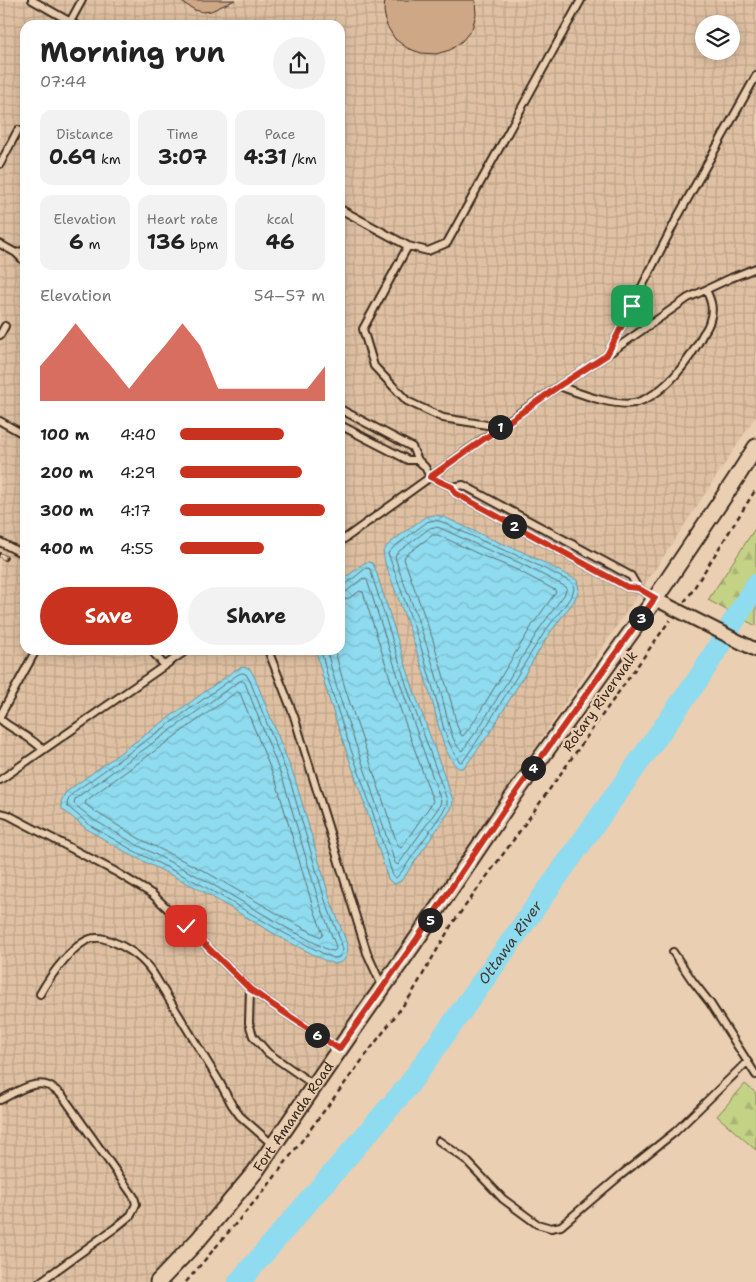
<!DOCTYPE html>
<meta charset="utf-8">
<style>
:root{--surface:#fff;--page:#f2f2f2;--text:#222;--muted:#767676;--accent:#c8321e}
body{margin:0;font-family:"Shantell Sans",sans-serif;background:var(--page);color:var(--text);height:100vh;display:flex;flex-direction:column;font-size:19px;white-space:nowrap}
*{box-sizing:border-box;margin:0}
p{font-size:16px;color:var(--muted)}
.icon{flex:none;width:28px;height:28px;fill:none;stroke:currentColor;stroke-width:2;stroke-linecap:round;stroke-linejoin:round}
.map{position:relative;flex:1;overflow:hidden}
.drawer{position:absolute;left:20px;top:20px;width:325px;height:635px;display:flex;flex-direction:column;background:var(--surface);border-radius:15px;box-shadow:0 2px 12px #0003}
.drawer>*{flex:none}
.controls{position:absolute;left:695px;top:15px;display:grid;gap:10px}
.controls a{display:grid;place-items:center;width:45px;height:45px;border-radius:50%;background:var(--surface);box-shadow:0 2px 12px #0003;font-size:25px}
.pin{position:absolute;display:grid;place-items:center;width:42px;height:42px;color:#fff;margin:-21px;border-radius:10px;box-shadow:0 2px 8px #0006}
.km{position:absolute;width:25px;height:25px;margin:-12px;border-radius:50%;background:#222;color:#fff;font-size:14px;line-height:25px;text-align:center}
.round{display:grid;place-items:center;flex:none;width:52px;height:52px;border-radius:26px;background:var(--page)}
.headline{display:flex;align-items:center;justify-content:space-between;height:85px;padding:0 20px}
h1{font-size:28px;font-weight:700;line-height:38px}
.figures{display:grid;grid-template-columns:repeat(3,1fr);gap:8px;height:85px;padding:5px 20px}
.figures div{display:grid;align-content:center;border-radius:12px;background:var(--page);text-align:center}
.figures b{font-size:21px;font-weight:700}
.figures small{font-size:14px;font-weight:400}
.figures p{font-size:14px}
.chart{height:140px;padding:10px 20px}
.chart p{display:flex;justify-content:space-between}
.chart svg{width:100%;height:90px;margin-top:5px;fill:var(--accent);opacity:.7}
.action{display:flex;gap:10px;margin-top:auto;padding:10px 20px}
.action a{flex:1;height:58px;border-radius:30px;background:var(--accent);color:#fff;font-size:20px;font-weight:700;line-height:58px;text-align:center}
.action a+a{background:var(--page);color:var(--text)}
ul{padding:0 20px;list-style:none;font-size:16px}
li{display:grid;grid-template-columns:80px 60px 1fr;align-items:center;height:38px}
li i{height:12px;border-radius:6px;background:var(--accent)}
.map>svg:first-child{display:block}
</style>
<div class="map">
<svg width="756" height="1282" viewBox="0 0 756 1282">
<defs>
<pattern id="industrial-grid" width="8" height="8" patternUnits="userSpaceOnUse" patternTransform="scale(1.25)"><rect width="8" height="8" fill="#dfc0a2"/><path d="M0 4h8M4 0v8" fill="none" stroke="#c0a58b"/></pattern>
<pattern id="forest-firs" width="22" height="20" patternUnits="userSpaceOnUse" patternTransform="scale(1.25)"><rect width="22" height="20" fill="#c4d286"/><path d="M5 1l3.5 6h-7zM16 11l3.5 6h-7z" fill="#a9b473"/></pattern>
<pattern id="water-waves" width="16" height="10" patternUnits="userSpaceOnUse" patternTransform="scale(1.25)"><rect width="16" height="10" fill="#8fdbef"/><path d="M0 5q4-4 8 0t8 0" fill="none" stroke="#7cbccc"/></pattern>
</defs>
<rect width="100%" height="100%" fill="#ebcfb2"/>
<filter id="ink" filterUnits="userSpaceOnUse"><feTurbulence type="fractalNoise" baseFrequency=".02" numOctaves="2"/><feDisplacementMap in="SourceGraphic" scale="10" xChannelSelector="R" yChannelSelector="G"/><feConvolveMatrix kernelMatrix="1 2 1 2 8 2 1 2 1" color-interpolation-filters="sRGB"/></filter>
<g filter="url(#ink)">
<path fill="url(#industrial-grid)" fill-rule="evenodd" d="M0 0H756V416L674 541 350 1023 243 1177 168 1267 150 1282H0ZM704 24H731V51H704ZM25 25H340V650H25Z"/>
<path fill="url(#forest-firs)" stroke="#807e52" d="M756 527V626L708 600Z
M745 1084 756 1093V1150L717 1116Z"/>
<path fill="url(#water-waves)" stroke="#6d949b" d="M434 515 444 517 491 539 523 552 573 578 577 580 579 590 574 601 549 634 489 734 467 764 463 768H458C443 754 439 727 434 708 428 687 422 666 415 646 406 618 395 590 385 563L383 551 390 543 425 517Z
M369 562 372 563 375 568 414 691 453 800 452 807 449 812 407 873 401 881 395 884 392 883 388 879C378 848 369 816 358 785 343 740 326 696 316 650H340V582L364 563Z
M242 667 250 669 255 678 295 779 330 899 346 941 348 950 346 957 342 962 334 964 324 960 281 938 197 888 131 855 88 830 62 809 61 801 66 792 235 670Z"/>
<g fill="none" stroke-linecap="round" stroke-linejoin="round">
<path stroke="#5d7172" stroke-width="1" d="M435 520 442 522 489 544 521 557 571 582C573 585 574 586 574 589 572 599 552 621 546 630 517 673 494 718 464 760L461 762 459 761 450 745 444 730 439 709 420 644 388 553 394 547 427 522Z
M435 527 440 528 486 549 518 562 566 587 567 588 564 595 540 628 479 728 462 751C452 744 448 721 445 709 437 674 425 640 413 606 407 590 399 573 395 556L398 552 430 528Z
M433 535H438L483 556 515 569 555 590 556 592 533 624 473 723 463 736 461 735 457 726 452 705 433 640 404 559 405 556Z
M321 650C331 695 347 738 362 781 373 812 383 844 393 876L396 878 403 870 444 810 447 805V800L409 693 370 569 366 568 345 585 340 586
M327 650C337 696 354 738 369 782 378 809 386 836 395 863L398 865 439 807 441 801 404 695 367 580 363 578 347 591 340 592
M335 650C345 695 362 736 376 780 384 802 390 824 398 846L401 848 432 803 433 801 396 697 363 592 360 591 349 598 340 600
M242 673 246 674 250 681 290 781 325 900 341 942 343 950 339 957 334 958 326 955 284 933 200 884 134 851 91 826 67 806C67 795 78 789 87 783L237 675Z
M240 681H243L245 683 284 783 319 902 335 944 336 949 334 951 328 950 287 928 203 879 137 845 94 820 74 804 75 799 90 788Z
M237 692 240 693 277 785 312 904 323 934 321 937 290 921 206 872 140 839 99 814 85 804 86 801 95 794Z"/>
<path stroke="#8fdbef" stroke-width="22" id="s1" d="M239 1282 408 1086 701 675 756 585"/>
</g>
<path fill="#cea786" stroke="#3b2a1e" d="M178 0H235L211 11 203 12 195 10Z
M385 0H475L476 14 472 29 462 41 450 50 436 54 421 53 407 48 395 39 387 26 384 11Z"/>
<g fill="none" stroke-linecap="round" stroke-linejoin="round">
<defs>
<path id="service" d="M32 0 76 25
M70 22 82 0
M0 164 18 130
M340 209 408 246 363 329 374 366 407 401 443 418 500 427
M0 244 16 253 25 262
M408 246 428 251 447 243 581 0
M16 253 25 250
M0 335 5 326
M608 354 688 298 731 278 756 268
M559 386C579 393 613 407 634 403 664 396 690 360 703 334 706 330 709 325 710 320 714 309 711 300 706 290
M340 409 412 447 418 460 425 467 430 477 452 487 455 493 627 587 638 588 654 598
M0 421 25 435
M340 425 408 460H418
M452 487 463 485 631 576 638 588
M0 542 25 555
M340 542 515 416 559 386 607 355 677 218 756 76
M151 650 165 666
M268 650 294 716 367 953 382 986
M0 716 36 650
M0 719C13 731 31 736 43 750
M0 780 187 650
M0 813 8 815 116 872 152 894 186 926 250 989 270 1003 339 1049
M673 952 692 980 710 1003 756 1075
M250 989 249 1023 253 1036 268 1053 314 1085
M40 994C49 978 76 938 96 938 103 937 111 941 118 944 134 952 143 959 153 973L219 1081 232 1105 240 1116 273 1145
M0 1100C13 1094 34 1079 49 1086 53 1088 58 1092 62 1095L134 1197 136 1204 131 1215 115 1228 40 1282
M439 1141 465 1159 503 1199 537 1224 551 1228 561 1226 621 1175 675 1132 747 1062"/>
<path id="minor" d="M655 599 756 650"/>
<g id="tertiary">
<path id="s2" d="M158 1282 198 1240 255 1172 359 1021 412 946 512 798 655 599 733 483 756 447"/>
</g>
</defs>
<use href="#service" stroke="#3b2a1e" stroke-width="10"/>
<use href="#minor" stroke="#3b2a1e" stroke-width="16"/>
<use href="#tertiary" stroke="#3b2a1e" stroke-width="19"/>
<path stroke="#3b2a1e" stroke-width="2.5" stroke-dasharray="5 4" stroke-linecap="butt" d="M684 602 689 596 756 489
M186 1282 267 1187 411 995 452 924 512 842 670 620"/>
<use href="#service" stroke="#ebcfb2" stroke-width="6"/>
<use href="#minor" stroke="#ebcfb2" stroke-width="12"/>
<use href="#tertiary" stroke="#ebcfb2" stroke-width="15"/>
<defs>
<path id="rail" d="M0 555 5 558"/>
</defs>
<use href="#rail" stroke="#3b2a1e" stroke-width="5.5"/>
<use href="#rail" stroke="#ebcfb2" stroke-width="4" stroke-dasharray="11" stroke-linecap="butt"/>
</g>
</g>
<g fill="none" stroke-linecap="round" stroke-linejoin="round" filter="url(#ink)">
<defs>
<path id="route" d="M186 926 250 989 270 1003 339 1049 412 946 512 798 655 598 638 588 627 587 455 493 452 487 430 477 559 386 607 355 632 306"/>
</defs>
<use href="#route" stroke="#fff" stroke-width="10"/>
<use href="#route" stroke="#c8321e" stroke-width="6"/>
</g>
<g text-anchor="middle" stroke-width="5" stroke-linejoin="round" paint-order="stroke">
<g font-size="14" fill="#3b2a1e" stroke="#ebcfb2">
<text transform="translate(600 701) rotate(-55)" y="5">Rotary Riverwalk</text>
<text dy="5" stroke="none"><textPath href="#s2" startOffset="214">Fort Amanda Road</textPath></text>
</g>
<g font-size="15" font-style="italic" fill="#433c33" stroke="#ebcfb2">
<text dy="5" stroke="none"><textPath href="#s1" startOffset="435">Ottawa River</textPath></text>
</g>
</g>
</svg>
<div class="controls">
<a><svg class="icon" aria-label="layers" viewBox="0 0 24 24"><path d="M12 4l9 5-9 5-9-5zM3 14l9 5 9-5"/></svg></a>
</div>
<div class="pin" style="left:632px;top:306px;background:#1e9e55"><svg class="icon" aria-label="arrive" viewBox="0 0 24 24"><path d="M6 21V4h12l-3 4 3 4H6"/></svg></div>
<div class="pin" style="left:186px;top:926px;background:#d93025"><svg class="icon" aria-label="check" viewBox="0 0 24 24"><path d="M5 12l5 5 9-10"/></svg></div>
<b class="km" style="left:500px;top:427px">1</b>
<b class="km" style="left:514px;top:526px">2</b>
<b class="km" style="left:641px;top:618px">3</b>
<b class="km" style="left:533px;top:768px">4</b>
<b class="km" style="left:430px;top:920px">5</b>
<b class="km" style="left:317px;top:1035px">6</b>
<section class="drawer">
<div class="headline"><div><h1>Morning run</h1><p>07:44</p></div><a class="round"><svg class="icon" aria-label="share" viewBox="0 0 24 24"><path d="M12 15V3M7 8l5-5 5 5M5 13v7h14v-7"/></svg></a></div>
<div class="figures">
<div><p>Distance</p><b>0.69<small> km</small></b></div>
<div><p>Time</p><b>3:07</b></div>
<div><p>Pace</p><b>4:31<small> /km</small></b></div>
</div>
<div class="figures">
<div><p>Elevation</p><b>6<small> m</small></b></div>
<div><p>Heart rate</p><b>136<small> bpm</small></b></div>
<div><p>kcal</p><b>46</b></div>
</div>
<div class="chart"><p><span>Elevation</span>54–57 m</p>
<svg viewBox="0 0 160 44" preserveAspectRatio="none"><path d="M0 44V27L10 17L20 6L30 17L40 27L50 38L60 27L70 17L80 6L90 17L100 38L110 38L120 38L130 38L140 38L150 38L160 27V44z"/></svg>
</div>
<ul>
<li><b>100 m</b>4:40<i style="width:72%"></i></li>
<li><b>200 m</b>4:29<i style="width:84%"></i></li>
<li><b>300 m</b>4:17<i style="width:100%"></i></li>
<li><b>400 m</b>4:55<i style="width:58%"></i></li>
</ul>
<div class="action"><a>Save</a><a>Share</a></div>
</section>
</div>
